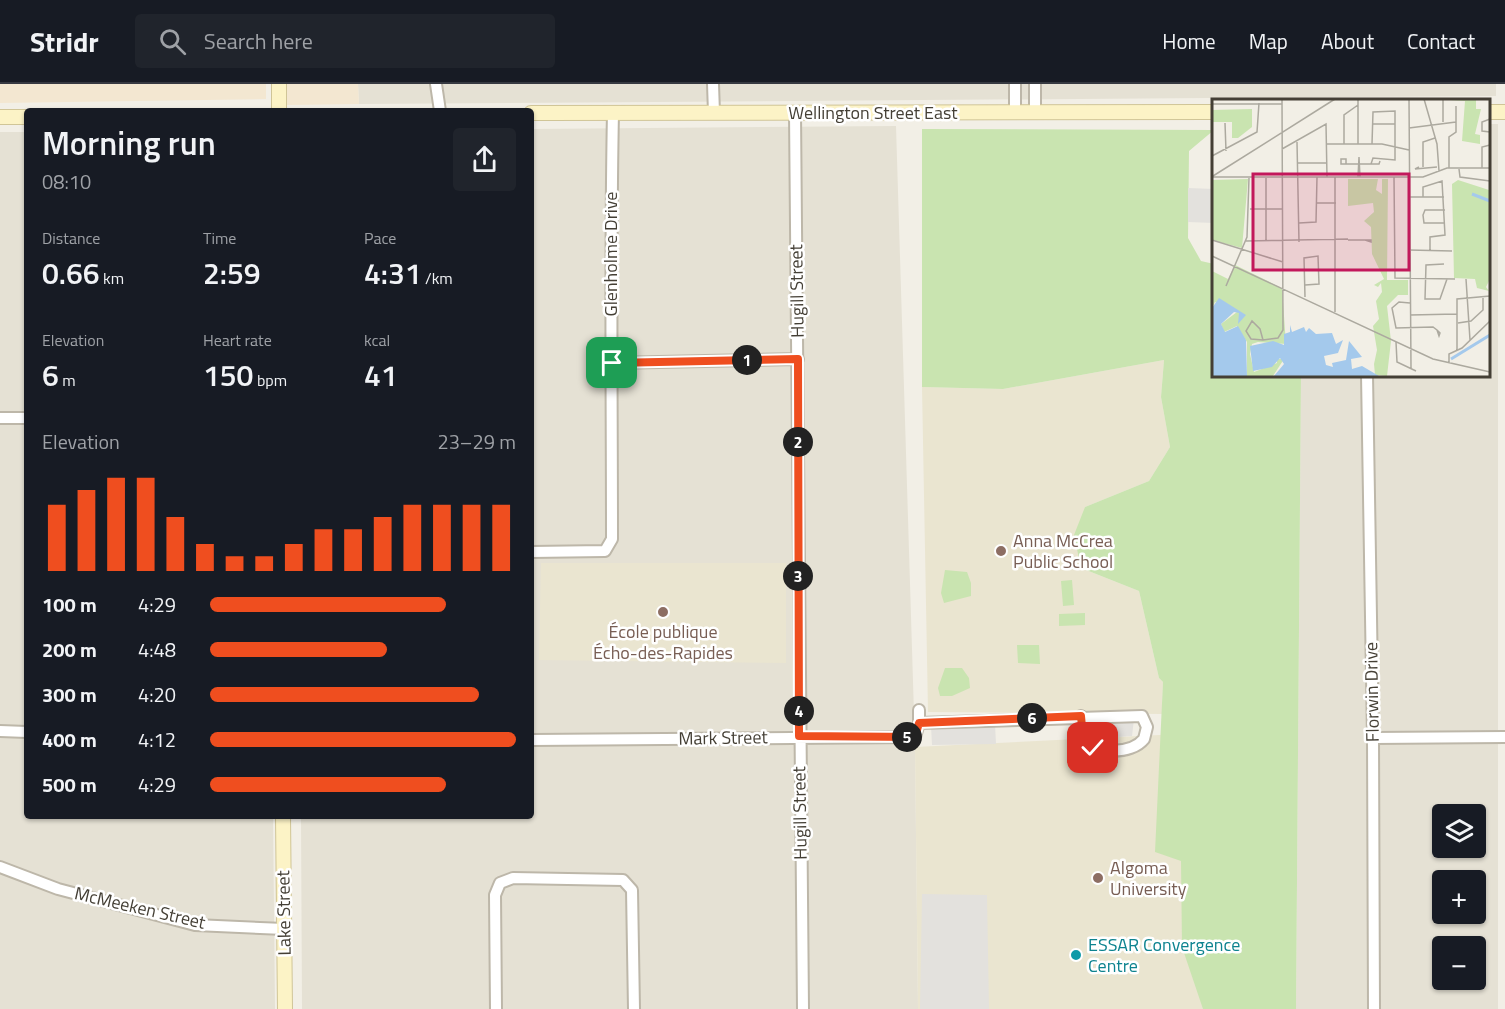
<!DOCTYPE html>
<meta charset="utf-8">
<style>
:root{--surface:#171b24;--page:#20242c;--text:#f1f3f6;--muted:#9ea1a6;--line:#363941;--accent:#ef4e1f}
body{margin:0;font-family:"Titillium Web",sans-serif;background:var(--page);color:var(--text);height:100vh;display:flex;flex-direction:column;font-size:22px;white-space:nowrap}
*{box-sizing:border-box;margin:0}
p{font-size:20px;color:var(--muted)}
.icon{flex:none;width:33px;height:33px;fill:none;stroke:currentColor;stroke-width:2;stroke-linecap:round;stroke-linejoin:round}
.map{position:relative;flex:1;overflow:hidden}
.sheet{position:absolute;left:24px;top:24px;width:510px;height:711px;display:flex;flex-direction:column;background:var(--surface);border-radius:6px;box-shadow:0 2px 4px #0004}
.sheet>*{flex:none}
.controls{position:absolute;left:1432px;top:720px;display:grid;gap:12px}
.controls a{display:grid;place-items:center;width:54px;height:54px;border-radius:6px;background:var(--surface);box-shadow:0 2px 4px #0004;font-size:30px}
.pin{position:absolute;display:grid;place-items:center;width:51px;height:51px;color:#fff;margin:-26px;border-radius:12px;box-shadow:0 3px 9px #0006}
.km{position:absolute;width:30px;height:30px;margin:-15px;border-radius:50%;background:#222;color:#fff;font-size:16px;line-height:30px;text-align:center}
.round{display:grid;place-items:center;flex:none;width:63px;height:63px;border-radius:6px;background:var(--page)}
.head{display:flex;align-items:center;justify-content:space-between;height:102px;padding:0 18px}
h1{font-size:33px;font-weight:600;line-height:45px}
.figures{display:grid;grid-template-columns:repeat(3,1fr);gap:9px;height:102px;padding:6px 18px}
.figures div{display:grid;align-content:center}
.figures b{font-size:30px;font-weight:600}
.figures small{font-size:16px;font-weight:400}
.figures p{font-size:16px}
.chart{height:168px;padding:12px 18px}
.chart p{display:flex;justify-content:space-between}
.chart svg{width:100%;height:108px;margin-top:6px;stroke:var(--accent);stroke-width:6}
ul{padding:0 18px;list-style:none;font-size:20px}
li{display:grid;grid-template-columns:96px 72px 1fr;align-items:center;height:45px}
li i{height:15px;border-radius:8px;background:var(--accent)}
header{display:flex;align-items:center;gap:36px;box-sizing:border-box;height:84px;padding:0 30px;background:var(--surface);border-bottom:2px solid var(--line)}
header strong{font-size:28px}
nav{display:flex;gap:33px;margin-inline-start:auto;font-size:21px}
.search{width:420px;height:54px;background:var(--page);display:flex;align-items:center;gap:15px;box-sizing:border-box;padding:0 21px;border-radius:6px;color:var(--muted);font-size:22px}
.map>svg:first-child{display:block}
</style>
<header>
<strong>Stridr</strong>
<div class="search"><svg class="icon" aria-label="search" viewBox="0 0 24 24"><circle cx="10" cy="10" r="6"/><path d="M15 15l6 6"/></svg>Search here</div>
<nav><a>Home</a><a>Map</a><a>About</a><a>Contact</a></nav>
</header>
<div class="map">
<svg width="1505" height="925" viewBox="0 0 1505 925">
<rect width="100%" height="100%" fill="#f2efe6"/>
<path fill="#e5e1d4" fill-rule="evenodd" d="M358 0H1496V12L359 20Z
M1488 40H1498V925H1296L1301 291H1488ZM1443 730H1476V764H1443ZM1443 796H1476V830H1443ZM1443 862H1476V896H1443Z
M896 42 915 663 918 925H302L301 732H531V45Z
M0 48H27V732H273L275 925H0Z"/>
<path fill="#f3e7d1" d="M0 0H266V15L0 19Z
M286 0H358L359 20 286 21Z"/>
<path fill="#eae5d0" d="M1164 276 1161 313 1170 363 1149 397 1085 423 1081 484 1139 507 1159 594 1163 598 1162 630 928 628 922 303 1003 305Z
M541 479H786V579L539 576Z
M1281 645 1279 925H918L915 663Z"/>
<path fill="#c9e4b0" d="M922 45 1214 46 1189 67 1188 154 1201 177 1214 180V291H1301L1296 925H1203L1182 863 1181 777 1155 768 1163 598 1159 594 1139 507 1081 484 1074 451 1085 423 1149 397 1170 363 1161 313 1164 276 1003 305 922 303Z
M945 486 967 488 971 499V512L944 519 941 509Z
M1072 496 1074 521 1063 522 1061 497Z
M1085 529V541L1059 542V530Z
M1017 561H1039L1040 580 1018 579Z
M945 584H962L969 594 970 604 952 612H940L938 604Z"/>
<path fill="#e3e1dd" d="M1188 104 1214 105V139L1188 138Z
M1102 634 1134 635 1132 652 1102 654Z
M995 640 996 660 932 661 931 642Z
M922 810 987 811 989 925H920Z"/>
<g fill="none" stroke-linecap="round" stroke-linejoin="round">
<defs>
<path id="street" d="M436 0 440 27
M713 0 714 29
M1015 0V29
M1035 0V29
M795 29 803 925
M612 279 798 275
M1367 291 1373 654 1374 925
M0 334H27
M531 468 605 467 612 455C612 313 610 171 613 29
M919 639 1142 632 1147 643 1144 655C1131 671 1096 670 1083 655L1081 632
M0 647 27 648
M1373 654 1505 653
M531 656 915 653 919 639V626
M0 783 58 805 195 841 284 845
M496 925 495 811 500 799 513 794 623 796 632 806 634 925"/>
<path id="secondary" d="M279 0V27
M1488 28H1505
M531 29 1214 28
M0 33H27
M283 732 285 925"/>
</defs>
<use href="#street" stroke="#bdb7a9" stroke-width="14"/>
<use href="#secondary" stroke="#d0c597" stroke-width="16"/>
<use href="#street" stroke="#fff" stroke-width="10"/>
<use href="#secondary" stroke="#fcf3c6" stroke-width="14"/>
</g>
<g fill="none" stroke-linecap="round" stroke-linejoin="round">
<defs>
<path id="route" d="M612 279 798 275 799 652 915 653 919 639 1081 632 1083 654 1093 664"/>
</defs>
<use href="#route" stroke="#fff" stroke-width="12"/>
<use href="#route" stroke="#ef4e1f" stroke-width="8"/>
</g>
<g fill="#8d6e63" stroke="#fff" stroke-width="2">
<circle cx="1001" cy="467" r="6"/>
<circle cx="663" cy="528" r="6"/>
<circle cx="1098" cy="794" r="6"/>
</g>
<circle fill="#0f9aa8" stroke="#fff" stroke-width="2" cx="1076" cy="871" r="6"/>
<g text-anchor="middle" stroke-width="5" stroke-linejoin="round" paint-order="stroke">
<g font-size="18" fill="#443f35" stroke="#fff">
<text x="873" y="35">Wellington Street East</text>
<text transform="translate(611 170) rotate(-90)" y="6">Glenholme Drive</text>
<text transform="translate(797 207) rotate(-91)" y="6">Hugill Street</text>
<text transform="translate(1372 608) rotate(-91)" y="6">Florwin Drive</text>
<text transform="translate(723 654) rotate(-1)" y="6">Mark Street</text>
<text transform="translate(800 729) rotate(-91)" y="6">Hugill Street</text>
<text transform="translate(140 824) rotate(13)" y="6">McMeeken Street</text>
<text transform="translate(284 829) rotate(-91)" y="6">Lake Street</text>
</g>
<g font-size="18" fill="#785e54" stroke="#fff" text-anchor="start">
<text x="1013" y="463">Anna McCrea<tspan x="1013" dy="21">Public School</tspan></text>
<text x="663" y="554" text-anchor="middle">École publique<tspan x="663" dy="21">Écho-des-Rapides</tspan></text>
<text x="1110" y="790">Algoma<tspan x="1110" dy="21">University</tspan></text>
</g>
<g font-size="18" fill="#0d838f" stroke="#fff" text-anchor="start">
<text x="1088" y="867">ESSAR Convergence<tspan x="1088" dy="21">Centre</tspan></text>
</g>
</g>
<g transform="translate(1212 15)">
<rect width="278" height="278" fill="#f2efe6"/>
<path d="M264 0V10H269L263 35 268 36V45L250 42 253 2 238 1ZM40 10V28L26 39H20V23H0V11ZM36 80 30 149 0 141V81ZM136 80H166L164 91 170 95V80H176L175 181H196V196H186L175 207 179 242 175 277 163 276 162 265 165 251 161 227 167 220 164 202 170 193 169 184 166 188 162 186 172 180 160 155 159 128 152 122 162 113 161 104 136 107ZM246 81 277 91 278 180 274 188 277 192 265 189 263 180 242 179 240 85ZM23 166 70 189 74 245 46 243 40 245 38 255 42 273 65 264V260H72L61 277H35V243L25 227 12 233 9 225 25 213 3 203 0 209V172L16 180Z" fill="#c9e4b0"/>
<path d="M7 199 34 216 26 225 27 214 22 213 9 225 13 233 26 227 34 241 35 277H0V209ZM78 226 80 233 92 228 94 233 97 229 104 235 120 234 124 245 131 241 126 254 112 257 114 266 121 268 120 264 134 261 137 242 150 258 139 260 140 270 150 267 167 277H62L72 265 68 259 60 268 41 272 38 247 61 242 72 246V235L78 233Z" fill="#a4c9ec"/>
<path fill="none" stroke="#a4c9ec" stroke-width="3" d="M260 95 278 102M239 260 278 236"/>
<path fill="none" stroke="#aca99f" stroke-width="1.5" d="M146 0V45M197 0 199 269M212 0 225 45 227 72M0 5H70M278 20 270 23V32L278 33M231 23V0M13 24 14 52M160 25H183M0 27V57M197 29 244 23M85 43 87 143M115 45H170L197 51M132 45V16L146 6M70 50 114 25 115 78M0 57 45 33 47 4M86 64H115M134 65V60H129V65H167L168 62M159 65 161 59 183 61V12L161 13 160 45M207 68 203 70 225 68M211 68V43L223 39M237 69V38L244 33V7M270 69V48L278 46M247 70 248 78 278 82M1 77 123 0M0 78H211L235 69H278M123 78V213M146 78 147 58 148 78M182 78 183 179 243 180M54 79V142M197 98H232M211 98V88L230 82 233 136 218 138V152M104 104H124M38 110H70M233 111H213L211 116 212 124H233M87 124 104 123 105 78M0 141 71 163M136 141H159V143L153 141M34 142 136 140M197 151 240 152M0 157 221 260 278 273M232 165 214 166 213 200H228L235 180M254 180 258 241M14 187 35 138 37 79M93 198 92 159 106 157 107 185 93 186M198 204 187 203 180 209 184 229 221 228 225 231 228 234 227 237 225 231M198 216 245 215M246 224 259 222 271 211V197M51 241 48 230 40 222 34 232 39 240 51 241 66 239 71 231 70 0M184 243 185 263 204 272M245 252V200L278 197M237 265V255L250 249 278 222"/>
<path fill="#c2185b" fill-opacity="0.15" stroke="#c2185b" stroke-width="3" d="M41 75H197V171H41Z"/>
<rect width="278" height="278" fill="none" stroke="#443f35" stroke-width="3"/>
</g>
</svg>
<div class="controls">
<a><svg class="icon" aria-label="layers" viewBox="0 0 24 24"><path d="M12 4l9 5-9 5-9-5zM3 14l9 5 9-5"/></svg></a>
<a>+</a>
<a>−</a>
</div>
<div class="pin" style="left:612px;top:279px;background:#1e9e55"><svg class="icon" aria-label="arrive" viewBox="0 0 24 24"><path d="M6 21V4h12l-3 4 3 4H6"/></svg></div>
<div class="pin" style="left:1093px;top:664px;background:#d93025"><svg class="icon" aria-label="check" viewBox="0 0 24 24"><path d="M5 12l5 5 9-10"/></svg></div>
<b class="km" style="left:747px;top:276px">1</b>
<b class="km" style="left:798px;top:358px">2</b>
<b class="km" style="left:798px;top:492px">3</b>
<b class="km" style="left:799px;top:627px">4</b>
<b class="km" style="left:907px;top:653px">5</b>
<b class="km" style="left:1032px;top:634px">6</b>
<section class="sheet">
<div class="head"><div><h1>Morning run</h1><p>08:10</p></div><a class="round"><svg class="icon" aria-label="share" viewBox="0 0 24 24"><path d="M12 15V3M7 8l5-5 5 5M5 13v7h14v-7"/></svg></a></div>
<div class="figures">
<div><p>Distance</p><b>0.66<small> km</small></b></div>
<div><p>Time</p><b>2:59</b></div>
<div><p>Pace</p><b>4:31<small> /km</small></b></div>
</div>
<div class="figures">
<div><p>Elevation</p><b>6<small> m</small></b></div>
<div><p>Heart rate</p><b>150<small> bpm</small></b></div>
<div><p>kcal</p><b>41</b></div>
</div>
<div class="chart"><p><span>Elevation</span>23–29 m</p>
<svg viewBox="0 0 160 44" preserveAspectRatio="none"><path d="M5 44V17M15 44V11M25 44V6M35 44V6M45 44V22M55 44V33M65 44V38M75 44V38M85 44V33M95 44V27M105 44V27M115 44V22M125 44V17M135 44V17M145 44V17M155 44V17"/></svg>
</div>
<ul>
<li><b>100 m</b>4:29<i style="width:77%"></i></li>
<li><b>200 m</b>4:48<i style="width:58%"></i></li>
<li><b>300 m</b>4:20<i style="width:88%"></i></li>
<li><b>400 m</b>4:12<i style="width:100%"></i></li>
<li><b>500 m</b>4:29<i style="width:77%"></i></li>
</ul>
</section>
</div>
